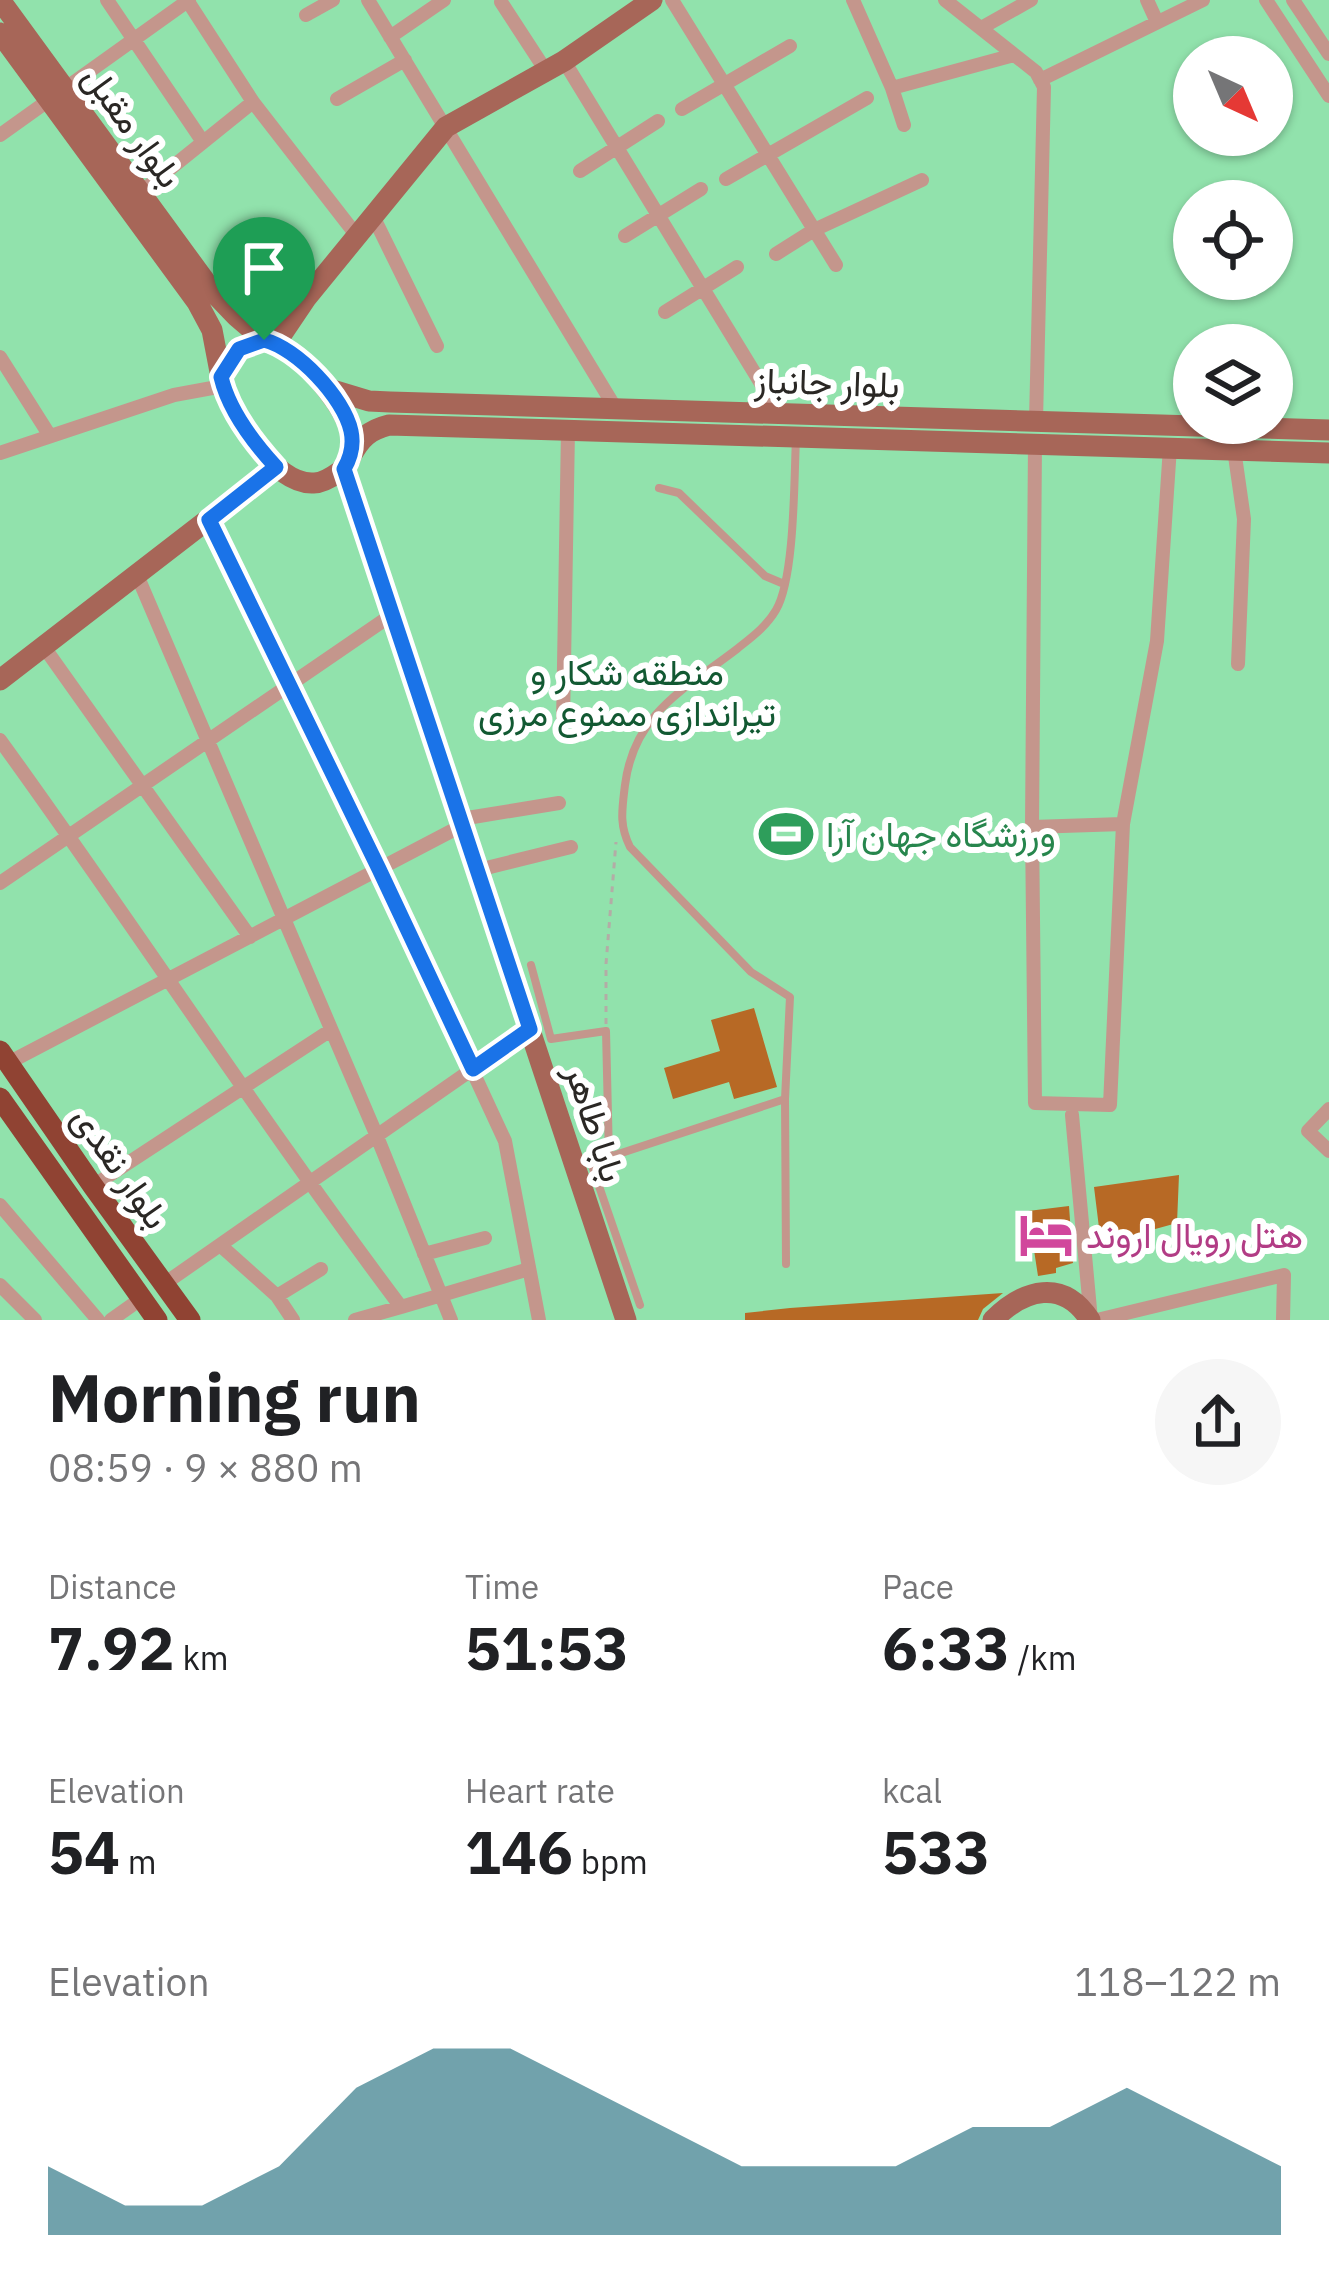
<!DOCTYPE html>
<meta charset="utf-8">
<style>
:root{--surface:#fff;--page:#f6f6f6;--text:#202124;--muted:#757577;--accent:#367b89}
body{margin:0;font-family:"IBM Plex Sans",Vazirmatn,sans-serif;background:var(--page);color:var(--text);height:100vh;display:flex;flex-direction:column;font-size:45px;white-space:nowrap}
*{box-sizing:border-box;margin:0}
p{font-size:39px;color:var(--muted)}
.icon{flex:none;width:66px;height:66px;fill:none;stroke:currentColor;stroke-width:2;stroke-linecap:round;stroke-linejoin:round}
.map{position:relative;height:1320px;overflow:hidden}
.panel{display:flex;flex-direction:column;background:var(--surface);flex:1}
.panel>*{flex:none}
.needle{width:78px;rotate:136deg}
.controls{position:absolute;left:1173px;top:36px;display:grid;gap:24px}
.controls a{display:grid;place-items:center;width:120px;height:120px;border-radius:50%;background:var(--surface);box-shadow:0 3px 9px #0004;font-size:60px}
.pin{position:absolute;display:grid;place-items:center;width:102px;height:102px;color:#fff;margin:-123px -51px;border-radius:50% 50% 50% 0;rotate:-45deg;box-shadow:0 0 12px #0007}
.pin .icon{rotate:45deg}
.round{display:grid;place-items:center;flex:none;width:126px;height:126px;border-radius:63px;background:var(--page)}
.headline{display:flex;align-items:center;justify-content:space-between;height:204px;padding:0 48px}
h1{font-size:66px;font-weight:800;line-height:90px}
.metrics{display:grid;grid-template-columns:repeat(3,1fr);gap:18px;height:204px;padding:12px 48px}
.metrics div{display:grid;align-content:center}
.metrics b{font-size:60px;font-weight:800}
.metrics small{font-size:33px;font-weight:400}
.metrics p{font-size:33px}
.chart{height:336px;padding:24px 48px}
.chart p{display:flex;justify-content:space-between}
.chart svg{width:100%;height:216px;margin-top:12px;fill:var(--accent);opacity:.7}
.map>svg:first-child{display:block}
</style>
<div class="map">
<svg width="1329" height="1320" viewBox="0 0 1329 1320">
<rect width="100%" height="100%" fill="#fff5ee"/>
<path fill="#91e2ac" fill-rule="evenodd" d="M0 0H1329V1320H0ZM1194 57H1272V135H1194ZM1194 201H1272V279H1194ZM1194 345H1272V423H1194Z"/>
<path fill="#b76925" d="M754 1008 777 1087 734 1099 729 1082 673 1099 664 1068 720 1051 711 1020Z
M1179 1175 1177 1223 1101 1244 1094 1187Z
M1069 1206 1073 1263 1056 1268V1273L1038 1276 1028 1211Z
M1003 1293 983 1309 978 1320H745V1313L790 1308Z"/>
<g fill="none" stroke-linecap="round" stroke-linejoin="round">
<path stroke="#b3aca6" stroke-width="3" stroke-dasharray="6 6" stroke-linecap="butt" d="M606 1024V964L616 842"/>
<path stroke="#c4968c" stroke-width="8" d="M659 488 679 493 765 576 784 584
M531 965 551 1039 606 1031 609 1157
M785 1099 786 1264
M640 1305 591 1163 785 1099 790 997 751 972 630 847C619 825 622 810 625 785 634 713 685 689 737 649 752 637 766 627 776 610 795 578 794 478 796 438"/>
<path stroke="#c4968c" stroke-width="14" d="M107 0 203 142
M187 0 253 102 357 236
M368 0 616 409
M672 0 836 265
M853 0 892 88 904 125
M945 0 1036 72 1044 87 1036 421
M1147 0 1157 22
M1266 0 1329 96
M1293 0 1329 54
M501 2 546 71
M306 15 333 0
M981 28 1031 0
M390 37 444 0
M564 61 779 413
M1040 80 1203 0
M892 88 1014 55
M337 99 405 60
M682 109 790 46
M0 135 189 0
M580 171 658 121
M726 179 867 98
M140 193 253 102
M374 218 437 346
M625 236 701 189
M776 254 814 230 922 180
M665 312 737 267
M0 357 50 436
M1234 449 1244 519 1238 664
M0 453 174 395 223 386
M209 520 379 869 505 1141 539 1320
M137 575 376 1134 451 1320
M44 647 250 937
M563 724 568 430
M0 740C136 928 262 1122 401 1307L529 1269
M461 819 559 803
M1123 824 1157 641 1170 447
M1032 827 1123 824 1110 1105 1035 1103 1032 827 1035 443
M478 870 571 847
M0 883 393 614
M8 1063 463 825
M1329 1109 1308 1131 1329 1151
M1072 1115 1091 1320
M93 1186 331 1030
M0 1205 98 1320
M220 1245 277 1296 293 1320
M424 1254 485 1238
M164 1284 530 1029
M0 1285 35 1320
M277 1296 321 1269
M111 1320 142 1298
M355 1320 401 1307
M1097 1320 1284 1275 1283 1320"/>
<path stroke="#a76658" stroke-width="21" d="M0 0 213 292 236 316 264 340
M0 33 197 302 212 330 221 377
M264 340C292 347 311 368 328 391 345 413 368 449 339 472 332 477 322 483 314 483 274 486 228 411 221 377 231 356 241 345 264 340Z
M276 343 307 297 446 127 564 61 652 0
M326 388 369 401 390 402 1329 430
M351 456C361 438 369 430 389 425L1329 453
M344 469 626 1320
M0 680 276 467
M993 1320C1024 1289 1063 1278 1090 1320"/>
<path stroke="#904333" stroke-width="21" d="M0 1051 93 1186 190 1320
M0 1098 157 1320"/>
</g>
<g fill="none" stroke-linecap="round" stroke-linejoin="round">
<defs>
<path id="route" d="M264 340C297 348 344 398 351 431 354 445 351 457 344 469L530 1029 473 1069 379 869 209 520 276 467C253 442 229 411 221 377L239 349Z"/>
</defs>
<use href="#route" stroke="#fff" stroke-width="24"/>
<use href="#route" stroke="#1a73e8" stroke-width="15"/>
</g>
<defs>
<symbol id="stadium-bare" viewBox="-9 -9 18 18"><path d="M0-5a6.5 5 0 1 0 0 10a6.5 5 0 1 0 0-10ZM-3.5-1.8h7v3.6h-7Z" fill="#2e9e5b" stroke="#fff" stroke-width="2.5" paint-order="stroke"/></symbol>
<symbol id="hotel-bare" viewBox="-9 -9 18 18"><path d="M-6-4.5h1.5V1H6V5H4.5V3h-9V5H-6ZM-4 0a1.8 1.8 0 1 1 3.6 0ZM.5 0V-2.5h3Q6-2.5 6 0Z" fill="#d1479c" stroke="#fff" stroke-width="2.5" paint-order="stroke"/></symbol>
</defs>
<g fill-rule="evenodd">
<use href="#stadium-bare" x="748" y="796" width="76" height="76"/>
<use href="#hotel-bare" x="1008" y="1197" width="76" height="76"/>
</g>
<g text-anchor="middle" stroke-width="12" stroke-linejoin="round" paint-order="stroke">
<g font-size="36" fill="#2a2724" stroke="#fff">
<text transform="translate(133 126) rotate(54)" y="13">بلوار مقبل</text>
<text transform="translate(827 382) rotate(2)" y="13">بلوار جانباز</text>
<text transform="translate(596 1123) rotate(72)" y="13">بابا طاهر</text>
<text transform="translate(121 1167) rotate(55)" y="13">بلوار نقدی</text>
</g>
<g font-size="36" fill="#125932" stroke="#fff">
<text x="627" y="685">منطقه شکار و<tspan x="627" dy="41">تیراندازی ممنوع مرزی</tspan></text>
</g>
<g font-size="36" fill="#27864d" stroke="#fff" text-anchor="start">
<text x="826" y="847">ورزشگاه جهان آرا</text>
</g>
<g font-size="36" fill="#b23c85" stroke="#fff" text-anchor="start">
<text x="1086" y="1248">هتل رویال اروند</text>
</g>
</g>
</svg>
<div class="controls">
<a><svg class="needle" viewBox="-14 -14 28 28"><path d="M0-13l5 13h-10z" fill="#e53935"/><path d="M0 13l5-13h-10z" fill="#757577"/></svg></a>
<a><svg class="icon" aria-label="locate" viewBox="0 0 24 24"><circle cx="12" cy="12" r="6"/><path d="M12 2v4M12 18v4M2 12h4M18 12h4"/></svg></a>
<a><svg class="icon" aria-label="layers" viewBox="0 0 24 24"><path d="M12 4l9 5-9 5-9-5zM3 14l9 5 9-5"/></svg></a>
</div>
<div class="pin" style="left:264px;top:340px;background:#1e9e55"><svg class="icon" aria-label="arrive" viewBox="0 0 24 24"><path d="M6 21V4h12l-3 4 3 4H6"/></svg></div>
</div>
<section class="panel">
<div class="headline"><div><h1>Morning run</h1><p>08:59 · 9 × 880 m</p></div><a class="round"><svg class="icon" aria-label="share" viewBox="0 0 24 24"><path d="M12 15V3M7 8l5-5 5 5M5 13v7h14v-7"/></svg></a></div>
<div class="metrics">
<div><p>Distance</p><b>7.92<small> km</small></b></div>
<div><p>Time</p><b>51:53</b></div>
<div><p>Pace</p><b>6:33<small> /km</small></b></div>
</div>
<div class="metrics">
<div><p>Elevation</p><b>54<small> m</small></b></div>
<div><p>Heart rate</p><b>146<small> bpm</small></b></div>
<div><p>kcal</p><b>533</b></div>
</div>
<div class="chart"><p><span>Elevation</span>118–122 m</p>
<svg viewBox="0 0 160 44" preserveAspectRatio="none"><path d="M0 44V30L10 38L20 38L30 30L40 14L50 6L60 6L70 14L80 22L90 30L100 30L110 30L120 22L130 22L140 14L150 22L160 30V44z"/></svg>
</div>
</section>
